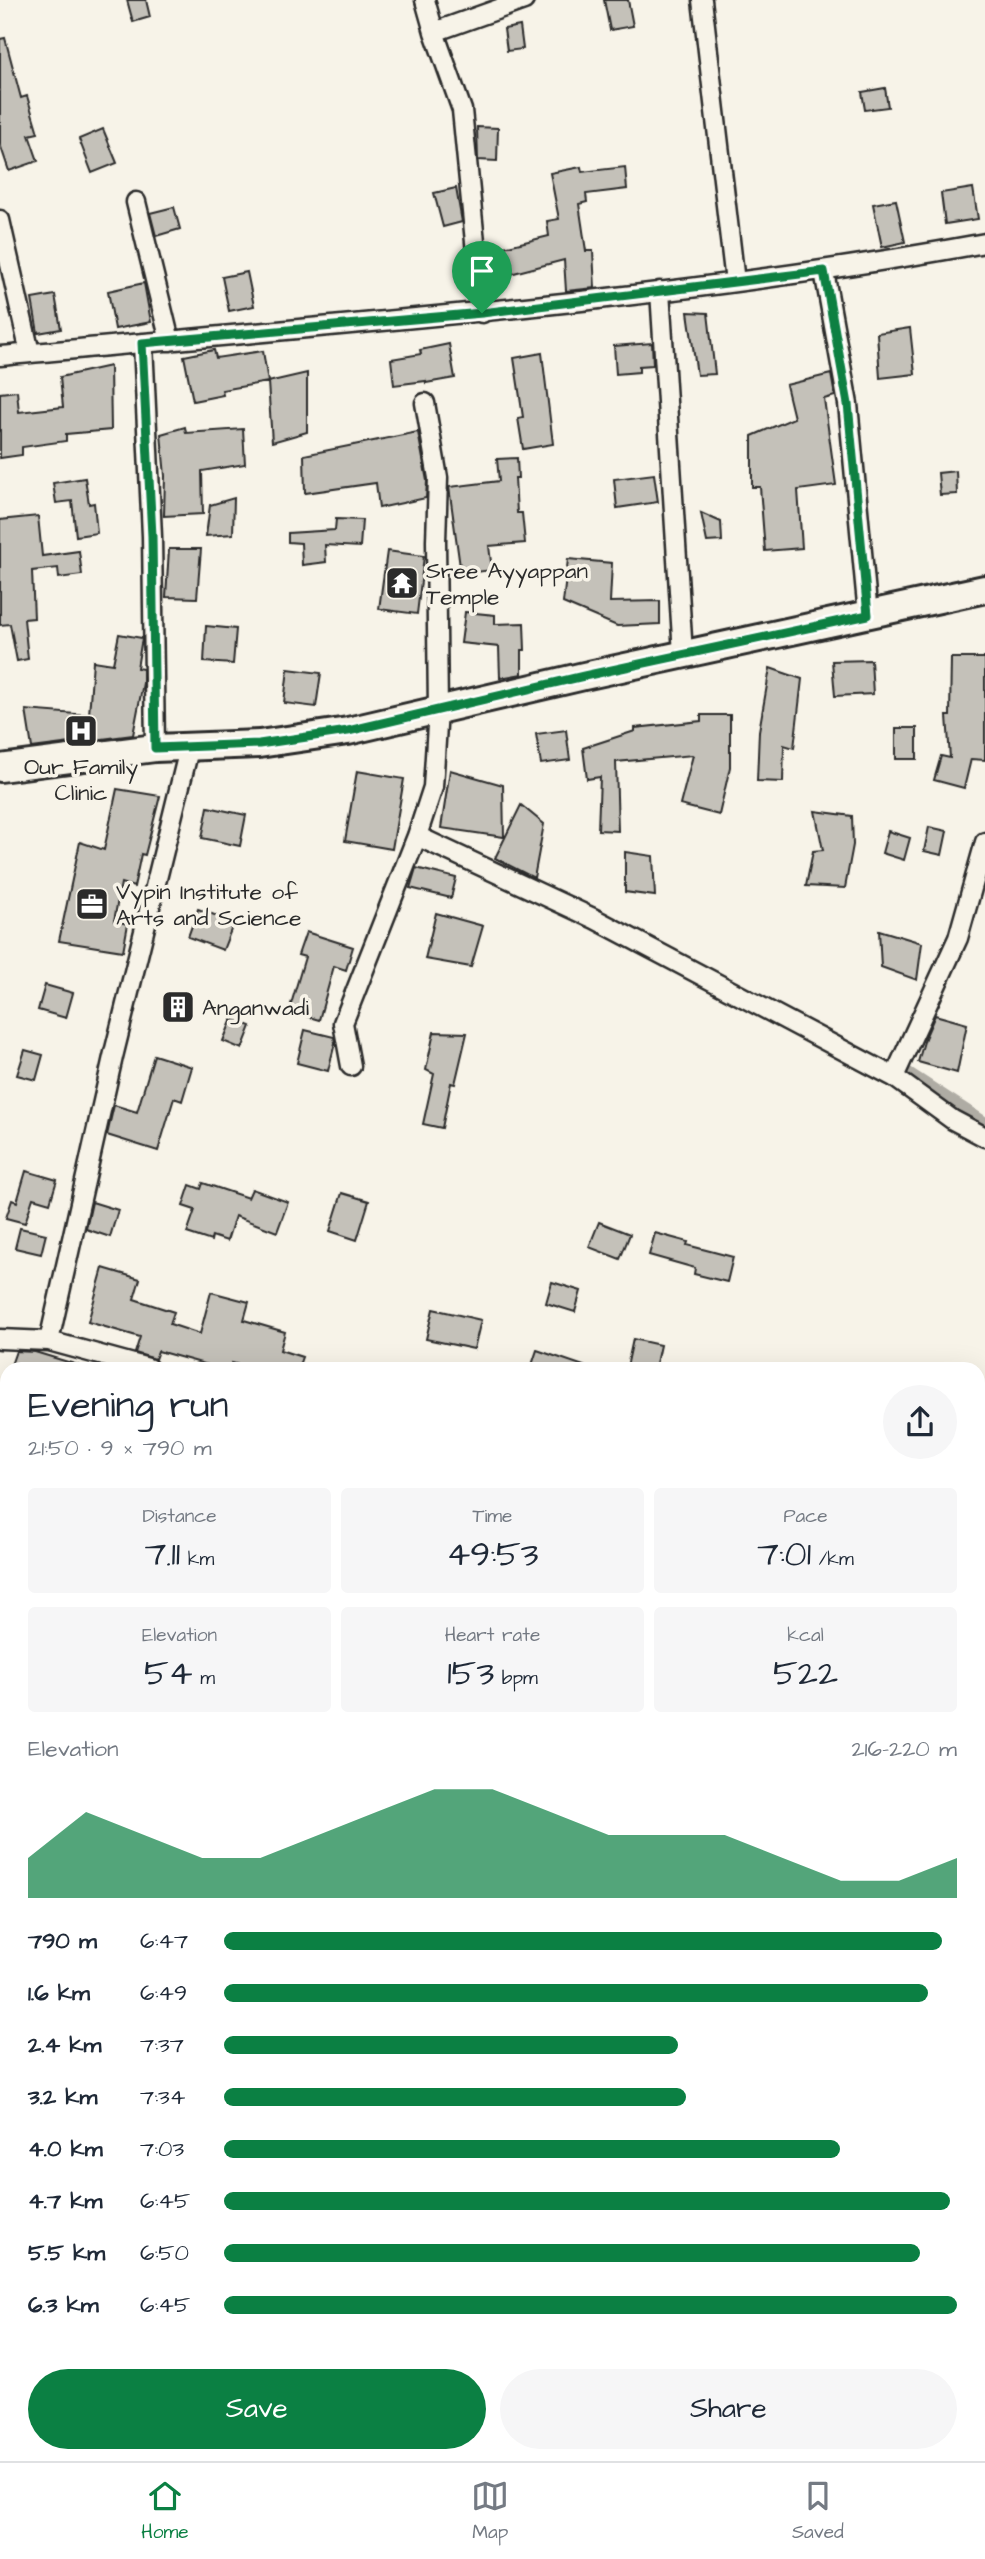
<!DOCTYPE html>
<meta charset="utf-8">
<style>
:root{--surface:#fff;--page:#f6f6f7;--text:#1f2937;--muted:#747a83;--line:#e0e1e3;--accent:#0b8043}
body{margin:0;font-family:"Architects Daughter",sans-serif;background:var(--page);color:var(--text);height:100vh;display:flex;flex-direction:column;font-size:26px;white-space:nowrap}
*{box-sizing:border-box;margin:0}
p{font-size:23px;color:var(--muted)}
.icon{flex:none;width:38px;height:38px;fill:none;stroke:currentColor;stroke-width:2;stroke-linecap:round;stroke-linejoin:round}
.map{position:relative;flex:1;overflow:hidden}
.drawer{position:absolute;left:0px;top:1362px;width:985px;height:1101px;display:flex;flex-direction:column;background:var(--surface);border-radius:21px 21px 0 0;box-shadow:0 7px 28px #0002}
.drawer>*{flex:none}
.pin{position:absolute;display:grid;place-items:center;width:60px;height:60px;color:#fff;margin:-72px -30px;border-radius:50% 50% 50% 0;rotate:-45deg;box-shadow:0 0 7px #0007}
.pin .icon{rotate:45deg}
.round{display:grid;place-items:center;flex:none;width:74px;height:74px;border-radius:37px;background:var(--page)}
.summary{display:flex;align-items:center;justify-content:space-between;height:119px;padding:0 28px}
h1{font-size:38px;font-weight:600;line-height:52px}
.figures{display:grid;grid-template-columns:repeat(3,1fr);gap:10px;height:119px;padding:7px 28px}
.figures div{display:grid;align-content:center;border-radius:7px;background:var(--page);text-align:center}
.figures b{font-size:35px;font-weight:600}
.figures small{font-size:19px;font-weight:400}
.figures p{font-size:19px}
.chart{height:196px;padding:14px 28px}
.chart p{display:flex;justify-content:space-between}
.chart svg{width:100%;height:126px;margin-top:7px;fill:var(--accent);opacity:.7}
.cta{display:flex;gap:14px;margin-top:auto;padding:14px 28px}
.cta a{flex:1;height:80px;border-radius:42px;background:var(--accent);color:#fff;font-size:28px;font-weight:600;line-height:80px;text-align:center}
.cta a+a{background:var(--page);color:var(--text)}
ul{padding:0 28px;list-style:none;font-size:23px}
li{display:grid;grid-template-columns:112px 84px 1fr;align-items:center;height:52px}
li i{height:18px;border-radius:9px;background:var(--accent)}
.menu{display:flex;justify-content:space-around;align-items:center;height:98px;border-top:2px solid var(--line);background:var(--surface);font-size:19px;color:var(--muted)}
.menu a{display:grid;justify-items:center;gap:4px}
.menu .on{color:var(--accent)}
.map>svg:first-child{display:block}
</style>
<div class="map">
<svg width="985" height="2461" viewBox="0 0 985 2461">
<rect width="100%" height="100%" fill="#f7f3e8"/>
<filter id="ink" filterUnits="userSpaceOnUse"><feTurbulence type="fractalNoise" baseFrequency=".0143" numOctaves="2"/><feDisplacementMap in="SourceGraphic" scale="14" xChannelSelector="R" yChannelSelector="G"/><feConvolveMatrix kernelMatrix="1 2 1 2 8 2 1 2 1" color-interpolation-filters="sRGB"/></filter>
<g filter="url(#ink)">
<path fill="#afaca4" stroke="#7a7874" stroke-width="2" d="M123 2455H205L202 2461H120Z
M879 2455H966L978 2461H877Z"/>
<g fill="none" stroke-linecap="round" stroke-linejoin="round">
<path stroke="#afaca4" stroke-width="19" d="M902 1073 985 1127
M687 2461 690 2455"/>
</g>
<path fill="#c4c1b9" stroke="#2b2b2b" stroke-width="2" d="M127 0H146L150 17 133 22Z
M604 0H628L633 26 610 30Z
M520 26 523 49 507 51 504 29Z
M5 38 21 98 27 96 38 133 29 135 38 161 9 171 0 144V39Z
M885 88 888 107 865 110 862 92Z
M477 127 498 128 497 161 478 160Z
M103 129 117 163 92 173 79 139Z
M581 167 582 172 625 167 627 189 586 194 587 202 579 204 586 251H593L595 288 566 291 564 260 510 274 504 247 549 236 547 221 559 219 550 173Z
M456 188 462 222 443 227 434 193Z
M973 188 978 219 945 224 941 193Z
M896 200 905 242 882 247 873 204Z
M174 207 180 229 156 236 150 213Z
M247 272 254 306 229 311 222 277Z
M144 283 151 322 115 329 108 291Z
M55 295 61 329 38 333 32 299Z
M688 312 708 313 715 374 697 375Z
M910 328 915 374 880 378 877 333Z
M652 343 653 365 639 366V372L616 374 614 346Z
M449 344 455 378 426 383V381L394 385 391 359 421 354 420 350Z
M214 350 216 358 263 351 268 382 222 390 223 395 193 401 184 356Z
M542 353 553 444 523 449 518 418 523 417 514 358Z
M110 366 111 430 66 434V441L22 447V455L0 458V393L17 391 19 412 63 407 60 377Z
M307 373V432L272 442 268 382Z
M831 374 835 396 824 399 836 485 798 490 802 548 765 551 760 487H752V436L794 418 786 385Z
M185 427 186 433 243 429 245 464 202 471 203 514 164 516 165 476 161 434Z
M418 432 427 481 426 498 379 508 376 483 305 493 304 455Z
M517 458 518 478H515L517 513H522L525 543 489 546 492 570 461 574 449 487 499 481 497 459Z
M956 471 957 494 940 495 938 473Z
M654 474 658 502 617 508 614 479Z
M85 478 89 504 94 503 97 533 76 536 72 501 56 503 53 483Z
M234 498 233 534 206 536 210 505Z
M701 513 721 522 722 541 707 542Z
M38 516 42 556 79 551 82 575 59 578 58 568 32 571 34 618 24 619 28 659 17 661 10 624 0 625V520Z
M336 519 362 520 360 547 325 545 326 562 302 565 301 543 288 542V533L335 530Z
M169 549H201L197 598 166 597Z
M387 551 424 556 417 614 379 609Z
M568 559 612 563 610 602 660 601V624L617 626 563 603Z
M465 612 495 615V624L524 623 525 650H522V674L500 678 499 647 461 643Z
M206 626 236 629 233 664 204 662Z
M119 634 142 638 137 668 143 669V683L133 735 32 748 26 710 89 715 93 661 113 664Z
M951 658H985V760L971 759 964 788 934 780 941 756 950 758 947 716H950Z
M871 660 873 694 835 696 832 661Z
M770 668 802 679 794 748 784 745 783 782 757 781 759 731Z
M288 669 321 673 316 707 284 703Z
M701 715H730V767L719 815 680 805 693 755 616 762 618 831 598 830 600 777 587 779 583 748 635 731V728L701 721Z
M896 728H917V759H896Z
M566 730 570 760 541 764 536 734Z
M450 770 503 785 504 837 441 828Z
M357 771 404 779 392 849 345 841Z
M117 789 160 796 145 855 141 854 134 887 121 883 114 921 128 924 123 951 59 941 80 842 104 850Z
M521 805 544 824 534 878 495 858Z
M208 807 246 815 240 846 202 838Z
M815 811 852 816 853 845 845 888 806 886 813 851 823 850Z
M929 827 947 831 942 855 924 851Z
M888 831 910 838 904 860 882 853Z
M625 852 653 856 655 896 625 892Z
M416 868 456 878 451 898 410 888Z
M198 909 234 922 223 950 188 937Z
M436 913 483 926 471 967 425 959Z
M879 930 922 943 917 980 881 967Z
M306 932 353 947 346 970 334 966 319 1020 289 1011 305 957 298 955Z
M45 985 73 993 66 1018 38 1010Z
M170 996 190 1004 185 1017 165 1009Z
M935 1015 967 1024 957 1073 918 1062 925 1038Z
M232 1019 251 1026 242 1049 223 1041Z
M305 1030 334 1037 335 1043 328 1071 297 1063Z
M434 1032 467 1033 455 1084 451 1083 442 1128 423 1124 434 1074 426 1070Z
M25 1050 43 1055 36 1080 17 1075Z
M154 1055 192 1067 182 1101 174 1098 158 1151 107 1135 114 1105 137 1112Z
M26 1171 57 1180 50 1203 33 1198 25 1223 6 1218 12 1200 17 1202Z
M203 1183 248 1198 252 1189 288 1202 277 1232 235 1216 227 1241 212 1236 211 1241 187 1233 195 1210 183 1206 190 1185 201 1189Z
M342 1193 369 1201 357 1240 330 1231Z
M92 1202 118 1210 110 1237 86 1229Z
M599 1222 630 1234 620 1259 589 1247Z
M20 1228 46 1234 41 1254 15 1248Z
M655 1233 688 1242 687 1245 733 1257 727 1282 694 1274 695 1268 649 1255Z
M103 1268 140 1279 134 1299 174 1312 170 1324 200 1334 211 1292 249 1302 244 1320 285 1332 280 1350 302 1357 298 1368H251L232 1363 231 1368H219L158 1351 155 1359 135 1353 140 1337 88 1322Z
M552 1282 581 1291 575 1312 546 1303Z
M433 1309 481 1320 474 1349 426 1339Z
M633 1339 660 1345 655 1368 627 1367Z
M537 1350 584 1366 583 1368H531Z
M16 1351 35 1352 78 1365V1368H10Z"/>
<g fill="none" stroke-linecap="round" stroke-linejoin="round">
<defs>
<path id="street" d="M425 0 434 32 462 110 482 313
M702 0 735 282
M434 32 524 0
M136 202 170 341
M0 220 30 353
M824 271 848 404 868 615
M660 291 683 654
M143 343 152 536 155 748
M0 356C329 325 659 303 985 243
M417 836 595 919 894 1077 953 1120 985 1137
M351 1066 343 1023 417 836 433 787 438 710 436 541 438 478 425 403
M894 1077 958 938 985 842
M0 1339 49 1341 148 1368
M49 1341 113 1057 190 745
M978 1619 985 1621
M0 1757 7 1728
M0 1961 7 1964
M978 2097 985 2075
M978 2125 985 2127
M0 2171 7 2175
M0 2239 7 2205
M0 2267 7 2270
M978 2343H985
M66 2455 79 2461
M822 2461 825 2455"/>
<path id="primary" d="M0 768 155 748 259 744 348 731 584 676 985 589"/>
</defs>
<use href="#street" stroke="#2b2b2b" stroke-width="23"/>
<use href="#primary" stroke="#2b2b2b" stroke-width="32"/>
<use href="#street" stroke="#f7f3e8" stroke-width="18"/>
<use href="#primary" stroke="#f7f3e8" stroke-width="26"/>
</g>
</g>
<g fill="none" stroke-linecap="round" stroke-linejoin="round" filter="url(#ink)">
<defs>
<path id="route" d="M824 271 848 404 868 615 584 676 348 731 259 744 155 748 152 536 142 343 482 313Z"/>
</defs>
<use href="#route" stroke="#fff" stroke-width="14"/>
<use href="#route" stroke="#0b8043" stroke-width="9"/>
</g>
<defs>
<symbol id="temple-square" viewBox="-11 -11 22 22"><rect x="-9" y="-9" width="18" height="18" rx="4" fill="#2b2b2b" stroke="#f7f3e8"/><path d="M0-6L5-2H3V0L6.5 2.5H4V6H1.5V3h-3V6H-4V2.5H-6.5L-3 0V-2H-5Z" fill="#fff"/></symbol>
<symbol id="hospital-square" viewBox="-11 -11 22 22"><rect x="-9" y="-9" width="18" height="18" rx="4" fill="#2b2b2b" stroke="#f7f3e8"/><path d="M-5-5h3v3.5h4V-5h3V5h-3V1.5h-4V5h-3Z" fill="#fff"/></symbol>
<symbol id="office-square" viewBox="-11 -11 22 22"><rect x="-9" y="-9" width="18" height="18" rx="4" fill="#2b2b2b" stroke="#f7f3e8"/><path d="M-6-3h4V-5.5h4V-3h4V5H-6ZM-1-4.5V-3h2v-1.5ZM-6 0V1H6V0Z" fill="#fff"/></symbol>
<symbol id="building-square" viewBox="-11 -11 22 22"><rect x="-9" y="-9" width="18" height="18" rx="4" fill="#2b2b2b" stroke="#f7f3e8"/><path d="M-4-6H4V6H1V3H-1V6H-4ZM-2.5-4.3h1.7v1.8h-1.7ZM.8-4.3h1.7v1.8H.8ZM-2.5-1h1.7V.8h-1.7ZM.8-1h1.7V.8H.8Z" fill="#fff"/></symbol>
</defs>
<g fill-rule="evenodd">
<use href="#temple-square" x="383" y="564" width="38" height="38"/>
<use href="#hospital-square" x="62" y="712" width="38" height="38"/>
<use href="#office-square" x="73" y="885" width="38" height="38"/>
<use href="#building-square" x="159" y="988" width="38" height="38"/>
</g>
<g text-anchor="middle" stroke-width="7" stroke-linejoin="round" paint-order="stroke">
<g font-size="23" fill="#2b2b2b" stroke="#f7f3e8" text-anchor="start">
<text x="426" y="578">Sree Ayyappan<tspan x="426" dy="26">Temple</tspan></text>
<text x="81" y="774" text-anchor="middle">Our Family<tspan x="81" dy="26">Clinic</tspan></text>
<text x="116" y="899">Vypin Institute of<tspan x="116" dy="26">Arts and Science</tspan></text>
<text x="202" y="1015">Anganwadi</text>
</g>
</g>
</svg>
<div class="pin" style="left:482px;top:313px;background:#1e9e55"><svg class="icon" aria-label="arrive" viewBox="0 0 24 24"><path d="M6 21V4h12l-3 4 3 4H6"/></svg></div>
<section class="drawer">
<div class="summary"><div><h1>Evening run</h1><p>21:50 · 9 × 790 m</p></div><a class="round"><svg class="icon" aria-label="share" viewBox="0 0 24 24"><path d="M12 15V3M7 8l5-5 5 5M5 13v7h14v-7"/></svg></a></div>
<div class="figures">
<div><p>Distance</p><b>7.11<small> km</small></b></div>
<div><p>Time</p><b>49:53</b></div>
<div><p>Pace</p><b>7:01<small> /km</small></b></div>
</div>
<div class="figures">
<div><p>Elevation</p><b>54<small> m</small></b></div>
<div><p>Heart rate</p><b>153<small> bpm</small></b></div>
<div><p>kcal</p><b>522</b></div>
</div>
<div class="chart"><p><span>Elevation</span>216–220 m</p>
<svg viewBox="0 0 160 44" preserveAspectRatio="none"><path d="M0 44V30L10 14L20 22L30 30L40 30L50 22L60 14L70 6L80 6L90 14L100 22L110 22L120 22L130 30L140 38L150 38L160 30V44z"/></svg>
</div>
<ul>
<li><b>790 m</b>6:47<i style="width:98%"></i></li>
<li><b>1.6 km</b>6:49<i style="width:96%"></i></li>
<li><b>2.4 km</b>7:37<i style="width:62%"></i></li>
<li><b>3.2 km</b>7:34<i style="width:63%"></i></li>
<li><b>4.0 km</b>7:03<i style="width:84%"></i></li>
<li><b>4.7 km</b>6:45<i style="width:99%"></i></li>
<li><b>5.5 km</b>6:50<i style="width:95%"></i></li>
<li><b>6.3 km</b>6:45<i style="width:100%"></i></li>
</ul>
<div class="cta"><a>Save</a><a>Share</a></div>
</section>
</div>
<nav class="menu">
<a class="on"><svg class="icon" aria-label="home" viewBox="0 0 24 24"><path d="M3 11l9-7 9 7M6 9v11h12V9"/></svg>Home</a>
<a><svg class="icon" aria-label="map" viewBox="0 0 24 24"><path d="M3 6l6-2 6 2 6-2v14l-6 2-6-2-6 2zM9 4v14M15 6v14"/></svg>Map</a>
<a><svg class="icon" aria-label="saved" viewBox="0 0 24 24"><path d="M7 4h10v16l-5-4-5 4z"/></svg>Saved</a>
</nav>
